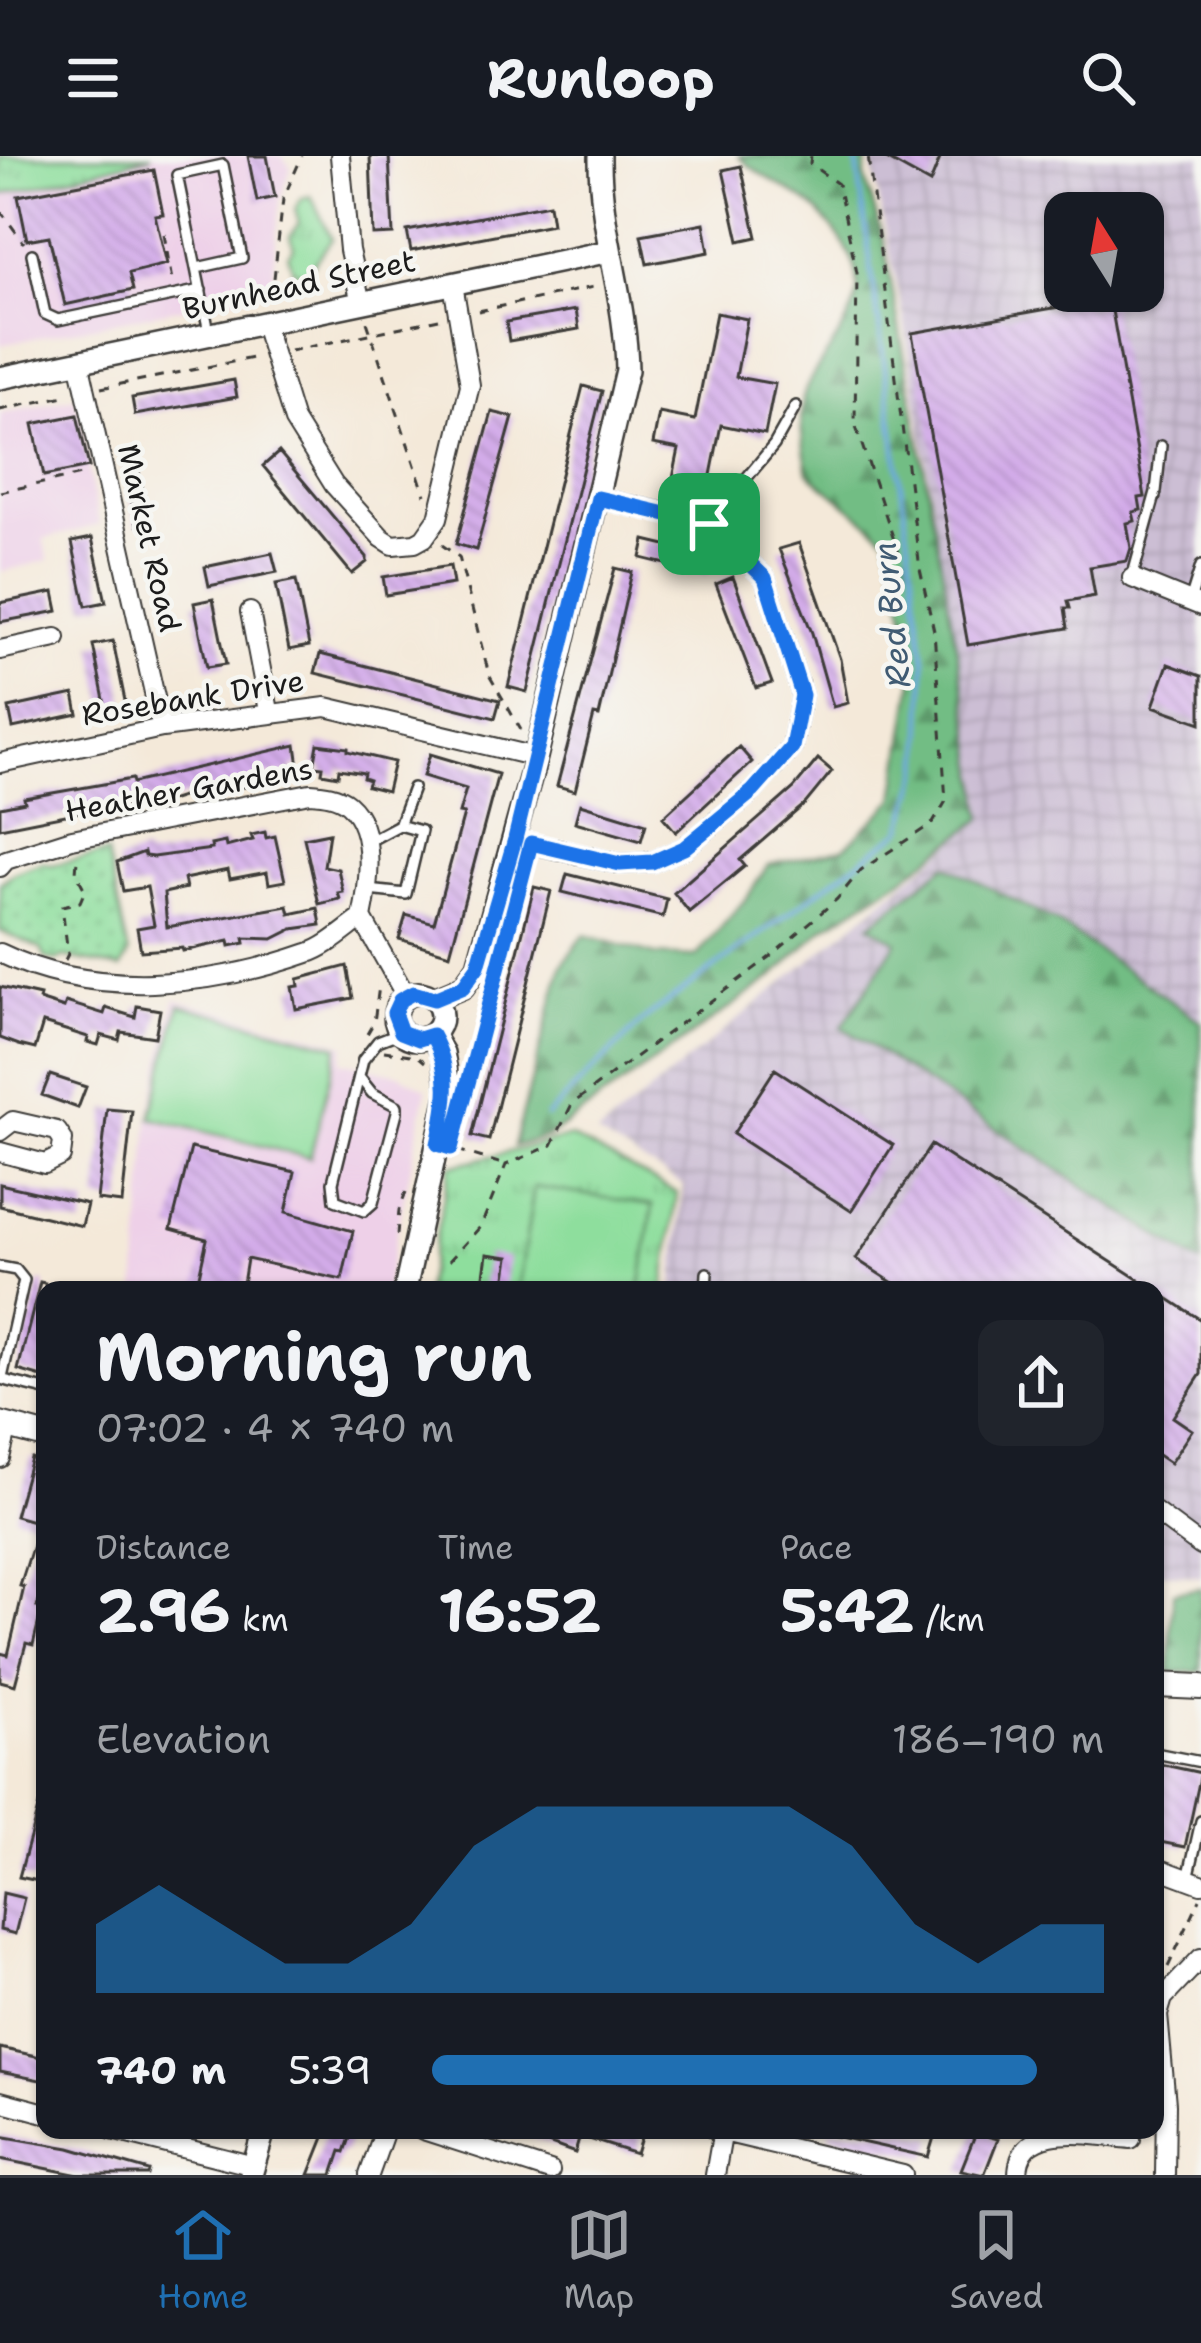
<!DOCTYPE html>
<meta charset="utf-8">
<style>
:root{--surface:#171b24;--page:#20242c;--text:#f1f3f6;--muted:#9ea1a6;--line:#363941;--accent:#1f6fb2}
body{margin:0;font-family:"Shantell Sans",sans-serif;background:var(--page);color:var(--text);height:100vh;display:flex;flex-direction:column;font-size:45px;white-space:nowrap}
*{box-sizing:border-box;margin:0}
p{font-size:39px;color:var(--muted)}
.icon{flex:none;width:66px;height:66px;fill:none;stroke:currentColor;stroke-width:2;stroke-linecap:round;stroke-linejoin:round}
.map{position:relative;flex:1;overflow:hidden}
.sheet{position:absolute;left:36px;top:1125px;width:1128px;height:858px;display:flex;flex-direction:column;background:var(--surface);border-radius:24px;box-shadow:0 3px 9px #0004}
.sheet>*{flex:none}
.needle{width:78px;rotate:349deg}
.tools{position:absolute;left:1044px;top:36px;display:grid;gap:24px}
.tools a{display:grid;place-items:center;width:120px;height:120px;border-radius:24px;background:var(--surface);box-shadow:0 3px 9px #0004;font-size:60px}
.pin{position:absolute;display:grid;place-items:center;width:102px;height:102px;color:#fff;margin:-51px;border-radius:24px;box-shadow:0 6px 18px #0006}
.round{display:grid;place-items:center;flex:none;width:126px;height:126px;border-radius:24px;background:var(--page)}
.summary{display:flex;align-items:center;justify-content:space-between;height:204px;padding:0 60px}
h1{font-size:66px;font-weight:700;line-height:90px}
.figures{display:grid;grid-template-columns:repeat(3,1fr);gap:18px;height:204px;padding:12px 60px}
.figures div{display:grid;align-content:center}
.figures b{font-size:60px;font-weight:700}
.figures small{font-size:33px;font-weight:400}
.figures p{font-size:33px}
.chart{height:336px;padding:24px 60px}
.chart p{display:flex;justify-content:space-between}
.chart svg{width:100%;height:216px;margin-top:12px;fill:var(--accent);opacity:.7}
ul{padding:0 60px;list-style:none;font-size:39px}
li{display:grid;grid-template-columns:192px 144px 1fr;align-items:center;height:90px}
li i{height:30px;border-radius:15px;background:var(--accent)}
header{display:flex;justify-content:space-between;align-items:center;height:156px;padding:0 60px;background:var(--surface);font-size:54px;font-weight:700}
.menu{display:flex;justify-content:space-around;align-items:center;height:168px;border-top:3px solid var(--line);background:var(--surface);font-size:33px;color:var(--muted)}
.menu a{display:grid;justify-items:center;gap:6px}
.menu .active{color:var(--accent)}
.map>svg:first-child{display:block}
</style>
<header><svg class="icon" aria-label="menu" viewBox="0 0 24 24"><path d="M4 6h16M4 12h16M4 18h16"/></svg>Runloop<svg class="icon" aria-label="search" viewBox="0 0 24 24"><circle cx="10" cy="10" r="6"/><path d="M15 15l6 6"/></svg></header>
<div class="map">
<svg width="1201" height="2019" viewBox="0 0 1201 2019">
<defs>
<pattern id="industrial-grid" width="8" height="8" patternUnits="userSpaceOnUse" patternTransform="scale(3)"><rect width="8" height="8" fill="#ccbed4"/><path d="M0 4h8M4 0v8" fill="none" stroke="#afa3b5"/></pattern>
<pattern id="grass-dots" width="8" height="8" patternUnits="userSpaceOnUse" patternTransform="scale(3)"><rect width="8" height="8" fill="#8ede9d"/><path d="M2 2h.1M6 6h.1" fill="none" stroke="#7abe87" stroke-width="1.8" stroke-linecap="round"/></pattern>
<pattern id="forest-firs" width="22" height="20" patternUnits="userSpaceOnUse" patternTransform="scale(3)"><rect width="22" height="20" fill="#72bd84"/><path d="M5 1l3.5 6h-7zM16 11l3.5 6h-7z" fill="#5d996b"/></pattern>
<pattern id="park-tufts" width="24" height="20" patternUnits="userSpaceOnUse" patternTransform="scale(3)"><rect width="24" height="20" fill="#8ede9d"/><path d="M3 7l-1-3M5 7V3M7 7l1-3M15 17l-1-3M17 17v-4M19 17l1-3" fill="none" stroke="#7abe87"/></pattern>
<pattern id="building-back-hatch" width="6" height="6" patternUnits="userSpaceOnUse" patternTransform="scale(3)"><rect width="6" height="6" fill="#d3ace9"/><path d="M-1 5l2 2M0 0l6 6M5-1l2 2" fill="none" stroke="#b593c7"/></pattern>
</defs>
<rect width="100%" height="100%" fill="#f6f6f2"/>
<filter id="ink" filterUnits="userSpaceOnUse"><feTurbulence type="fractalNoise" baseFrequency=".00833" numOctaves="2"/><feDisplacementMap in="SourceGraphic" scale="24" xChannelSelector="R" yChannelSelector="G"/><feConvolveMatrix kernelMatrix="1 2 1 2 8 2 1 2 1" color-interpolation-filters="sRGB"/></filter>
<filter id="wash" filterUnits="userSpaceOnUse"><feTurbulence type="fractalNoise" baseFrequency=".004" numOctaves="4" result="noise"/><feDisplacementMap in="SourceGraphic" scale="48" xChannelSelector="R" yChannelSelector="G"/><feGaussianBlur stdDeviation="2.7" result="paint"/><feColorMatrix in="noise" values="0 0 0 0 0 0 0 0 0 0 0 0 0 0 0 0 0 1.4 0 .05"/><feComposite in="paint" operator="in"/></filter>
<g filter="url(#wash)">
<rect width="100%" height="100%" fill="#f4e9d9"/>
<path fill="#eed0e8" d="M152 0H282L291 12 280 44 272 126 262 136 0 189V39Z
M75 241 99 369 43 383 49 404 0 416V258Z
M175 843 345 888 341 905 399 918 427 933 385 1134H136L149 961Z"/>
<path fill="url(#industrial-grid)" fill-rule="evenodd" d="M870 0H1201V1421L1155 1416V1134H673L683 1029 597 979 982 663 904 164ZM1065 57H1143V135H1065Z"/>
<path fill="url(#grass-dots)" stroke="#557d5c" stroke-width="3" d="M107 697 129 798 121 812 64 801 56 805 46 803 41 793 0 775V727L14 717 43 706 51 709Z"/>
<path fill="url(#forest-firs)" stroke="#476c50" stroke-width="3" d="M739 0H867L865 21 884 87 972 579 983 662 902 723 825 771 774 820 548 981 514 990 562 809 584 779 655 799 696 801 748 740 768 709 843 693 895 643 913 524 905 458 886 381 808 317C804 293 798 266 803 242 807 226 816 214 825 201 865 142 873 118 822 60 800 35 762 25 739 0Z
M946 709 1058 767 1201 866V1108L842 871 897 786 870 769Z
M1201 1432V1516H1169L1173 1436Z"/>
<path fill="url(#park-tufts)" stroke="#557d5c" stroke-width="3" d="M0 0H152L0 39Z
M311 40 332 83 307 116H294L288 99 294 91 290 80 299 67 295 53 302 42Z
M571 981 677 1037 664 1134H425L450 1010Z"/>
<path fill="#8ede9d" stroke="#557d5c" stroke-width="3" d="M180 849 338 890 310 1002 151 962Z
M534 1031 653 1049 640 1134H518Z"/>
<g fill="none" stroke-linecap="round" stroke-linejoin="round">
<path stroke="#6da8de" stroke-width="4.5" d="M547 960 646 862 902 674 921 612 925 505 856 0"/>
</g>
<g id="blocks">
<path fill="url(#building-back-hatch)" d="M248 0H267L275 41 257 45Z
M370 0H389L393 78 373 79Z
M881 0H941L930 27Z
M741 10 757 81 739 85 723 14Z
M154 14 163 58 155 59 167 108 129 117 133 134 65 149 49 80 27 84 18 40Z
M549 48 552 68 411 95 407 75Z
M704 67 709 96 647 108 641 79Z
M1087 146 1088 153 1111 149 1145 341 1139 342 1141 354 1133 356 1135 365 1127 367 1131 392 1127 405 1090 411 1095 440 1068 445 1070 452H1065L1068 472 968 489 912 177Z
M576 154 579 173 509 185 506 166Z
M716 157 747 163 736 221 775 228 765 278 721 269 706 344 670 337 679 293 653 288 659 257 695 264Z
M234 224 237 241 135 259 132 242Z
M583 230 602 235 527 536 508 531Z
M492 256 513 261 476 394 456 388Z
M77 259 89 311 44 320 33 268Z
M134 293 150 367 137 369 121 296Z
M279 296 367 401V406L352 418 263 310Z
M92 382 106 446 86 450 72 386Z
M645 384 712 400 707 418 641 402Z
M799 387 840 503 848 547 833 551 812 477 779 393Z
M272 397 277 416 209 430 205 411Z
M450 410 453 428 386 439 383 421Z
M615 412 632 416 599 560 594 559 575 635 557 630Z
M733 421 772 527 756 532 716 428Z
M296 424 309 490 289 494 276 428Z
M54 436 58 455 0 466V447Z
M213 443 226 508 207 511 194 447Z
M113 485 126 550 106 554 93 489Z
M320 498 500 544 495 562 315 517Z
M1168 508 1201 520V567L1153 550Z
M74 538 78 558 13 572 9 552Z
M318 588 348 592V595L394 606 387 635 367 630 369 624 363 622 364 617 339 613 338 620 322 617 323 611 314 610Z
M296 589 299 610 292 611V616L257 621 250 624 251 630 238 632 237 628 199 642 197 636 160 648 158 642 117 655 116 649 0 672V651L25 646 24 642 132 623 133 627Z
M739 591 752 606 676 676 663 661Z
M430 598 498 618 450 798 399 783 406 759 434 767 464 658 459 657 466 633 423 620Z
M818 603 832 615 805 648 740 704 745 710 689 756 674 737 794 632Z
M580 648 646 668 641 685 575 666Z
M265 676 266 682 275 680 285 725 269 728 267 716 230 723 228 714 184 723 186 732 164 737 167 771 288 750 290 758 318 752 321 769 293 773 273 783 244 782 245 787 230 790 229 785 183 795 182 792 141 795 137 772 154 769 147 731 123 735 117 706 144 696 145 700 153 701 212 693 211 689 225 686 226 691 253 684 251 679Z
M329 677 324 710 338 713 343 736 338 737 340 743 319 748 304 682Z
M567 718 667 743 663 761 562 736Z
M534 731 551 735 489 984 472 980Z
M347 810 353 842 296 853 292 831 299 830 298 823Z
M0 831 40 840 39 844 64 852 66 846 104 858 106 852 135 861 137 850 160 854 155 881 121 876 119 884 101 879 98 889 87 886 88 881 43 867 35 893 19 889 0 882Z
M775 913 893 989 851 1055 733 978Z
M50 919 86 931 78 952 42 939Z
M107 953 132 955 122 1047 97 1044Z
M931 989 1136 1122 1154 1134H904L856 1103Z
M191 992 295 1016 286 1056 353 1075 342 1124 247 1103 242 1134H196L207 1083 171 1073Z
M0 1028 87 1048 82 1070 0 1050Z
M487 1098 509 1101 504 1134H482Z
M40 1126 45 1127V1222L18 1214Z
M1155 1134 1201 1164V1218L1173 1261 1192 1274 1170 1307 1155 1297Z
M31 1302 45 1306V1427L37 1451 42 1452 33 1489 26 1487 15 1529 0 1525V1497L8 1499 24 1431 20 1430 40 1367 15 1360Z
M1155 1607 1201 1617 1185 1691 1155 1685Z
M42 1638H45L43 1726 19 1721Z
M3 1737 24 1742 15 1778 0 1774Z
M0 1892 45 1902V1925L0 1916Z
M327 1974 351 1979 345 1996 341 1995 333 2019H309Z
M513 1974H630L642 1978 636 1998 580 1980 575 1997Z
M830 1974H905L934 1981 928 2001 830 1979Z
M977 1974H997L990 1981 998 1983 984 2019 961 2014Z
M0 1980 70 1992 149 2015 148 2019H79L0 2003Z"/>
</g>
</g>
<g filter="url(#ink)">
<use href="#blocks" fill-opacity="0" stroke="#3c3b38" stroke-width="3"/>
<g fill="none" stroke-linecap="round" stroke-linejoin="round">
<defs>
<path id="service" d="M32 98 45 158 58 164 201 134
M197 112 242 102 223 9 177 19 209 176
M710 366 774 289 796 250
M1132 422 1156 336 1161 290
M1190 445 1201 410
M399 669 413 632
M367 686 399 669 421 675 406 738 368 734
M359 921 372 937 397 950V956L373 1047 364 1055 335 1044 333 1026 363 904 378 885 401 876
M0 1111 16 1114 24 1124 2 1222
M706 1134 707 1117
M0 1223 45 1234
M1155 1597 1201 1606
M1188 1723 1201 1665"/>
<path id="minor" d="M340 0 349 94 361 147
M264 168 294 265 334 329 382 382 393 389 415 387 424 382 438 362 470 229 453 128
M79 205 162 572
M1132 422 1201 450
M250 456 269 555
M0 494 56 482
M0 607 162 572 326 551 536 601
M515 684 620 708 652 706 684 692 753 635 792 591 802 539 765 422 709 367 598 342
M0 711 6 704 72 683 310 637C323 638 337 639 348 648 377 673 369 729 362 762L406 840
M0 797C94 843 211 831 308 797 327 791 345 774 362 762
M0 975 13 965 57 975 63 984 61 1000 45 1008 0 996
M0 1302 8 1270
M1155 1356 1201 1390
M1155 1711 1201 1728
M0 1945 45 1957
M112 1974 254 2010
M423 1974 550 2015
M715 1974 903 2019
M369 2019 385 1974
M715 2019 723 1974
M1018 2019C1018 1962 1093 1980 1131 1983
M1165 2019 1166 1948 1158 1859 1163 1842 1201 1802"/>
<path id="tertiary" d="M0 222 610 95
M395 860a23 23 0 1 1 46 0a23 23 0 1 1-46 0Z
M434 843 463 831 478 810 536 601 627 214C626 141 599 73 600 0
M405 1134 449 935 443 897 432 879
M251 2019 264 1974"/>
<path id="secondary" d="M0 1268 45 1280
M1155 1529 1201 1531"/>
</defs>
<use href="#service" stroke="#3c3b38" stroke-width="14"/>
<use href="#minor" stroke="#3c3b38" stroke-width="22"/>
<use href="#tertiary" stroke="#3c3b38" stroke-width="26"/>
<use href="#secondary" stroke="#3c3b38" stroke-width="28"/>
<path stroke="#3c3b38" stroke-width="3" stroke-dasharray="9 9" stroke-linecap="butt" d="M811 0 810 8 838 28 857 117 855 268 898 396
M0 54 24 87
M164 78 172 125
M272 140 283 43 302 0
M478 155 598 130
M367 166 425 339
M290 195 439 163
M101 232 257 201
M0 254 69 239
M0 336 86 318
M442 389 459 401 489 519 521 574
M65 804 68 798 62 750 80 746 85 734 76 717 77 703
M367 878 374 866 379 830
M384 895 418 900 425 906
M468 926 495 819
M457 994 505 1009
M397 1079 399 1054 406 1036
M449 1105 481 1070 506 1009 552 989 572 948 770 801 837 743 861 714 933 667 946 645 934 475 920 413 868 0
M1168 1811 1200 1743"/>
<use href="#service" stroke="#fff" stroke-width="9"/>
<use href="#minor" stroke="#fff" stroke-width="18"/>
<use href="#tertiary" stroke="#fff" stroke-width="21"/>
<use href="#secondary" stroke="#fff" stroke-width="24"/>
</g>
</g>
<g fill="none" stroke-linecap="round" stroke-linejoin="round" filter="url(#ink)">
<defs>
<path id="route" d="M598 342 709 368 765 422 802 539 792 591 753 635 684 692 652 706 620 708 531 687 451 992 438 988C447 947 453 916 432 879L419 883 401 876 394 857 400 844 413 837 434 843 463 831 478 810 515 683Z"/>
</defs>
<use href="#route" stroke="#fff" stroke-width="24"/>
<use href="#route" stroke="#1a73e8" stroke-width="15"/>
</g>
<g text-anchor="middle" stroke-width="9" stroke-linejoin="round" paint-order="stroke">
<g font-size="30" fill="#1c1c1c" stroke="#f6f6f2">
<text transform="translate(299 129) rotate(-12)" y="10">Burnhead Street</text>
<text transform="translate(149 382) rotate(77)" y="10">Market Road</text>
<text transform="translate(193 542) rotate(-9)" y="10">Rosebank Drive</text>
<text transform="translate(189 634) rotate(-10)" y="10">Heather Gardens</text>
</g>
<g font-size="33" font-style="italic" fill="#405b73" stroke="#f6f6f2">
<text transform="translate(891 459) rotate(-96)" y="12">Red Burn</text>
</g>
</g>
</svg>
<div class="tools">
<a><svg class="needle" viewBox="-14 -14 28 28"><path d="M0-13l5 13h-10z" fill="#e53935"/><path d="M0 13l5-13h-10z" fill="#9ea1a6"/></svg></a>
</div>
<div class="pin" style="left:709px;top:368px;background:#1e9e55"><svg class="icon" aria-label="arrive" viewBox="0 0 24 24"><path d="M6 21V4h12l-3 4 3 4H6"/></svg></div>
<section class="sheet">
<div class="summary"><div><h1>Morning run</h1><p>07:02 · 4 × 740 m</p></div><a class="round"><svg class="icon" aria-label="share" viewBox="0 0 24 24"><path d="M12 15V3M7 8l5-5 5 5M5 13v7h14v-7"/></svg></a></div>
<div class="figures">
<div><p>Distance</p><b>2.96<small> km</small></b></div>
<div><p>Time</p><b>16:52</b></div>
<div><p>Pace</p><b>5:42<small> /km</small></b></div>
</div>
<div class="chart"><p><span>Elevation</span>186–190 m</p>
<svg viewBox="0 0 160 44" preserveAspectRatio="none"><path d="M0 44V30L10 22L20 30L30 38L40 38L50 30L60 14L70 6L80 6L90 6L100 6L110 6L120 14L130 30L140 38L150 30L160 30V44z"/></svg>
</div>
<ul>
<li><b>740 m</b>5:39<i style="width:90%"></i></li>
</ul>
</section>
</div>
<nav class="menu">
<a class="active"><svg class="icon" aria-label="home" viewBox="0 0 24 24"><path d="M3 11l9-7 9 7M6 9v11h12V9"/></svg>Home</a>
<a><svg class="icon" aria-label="map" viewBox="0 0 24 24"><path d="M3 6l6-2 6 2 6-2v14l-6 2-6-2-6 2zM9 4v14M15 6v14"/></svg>Map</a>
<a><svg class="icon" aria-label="saved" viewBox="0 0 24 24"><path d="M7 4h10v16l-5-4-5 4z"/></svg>Saved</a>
</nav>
